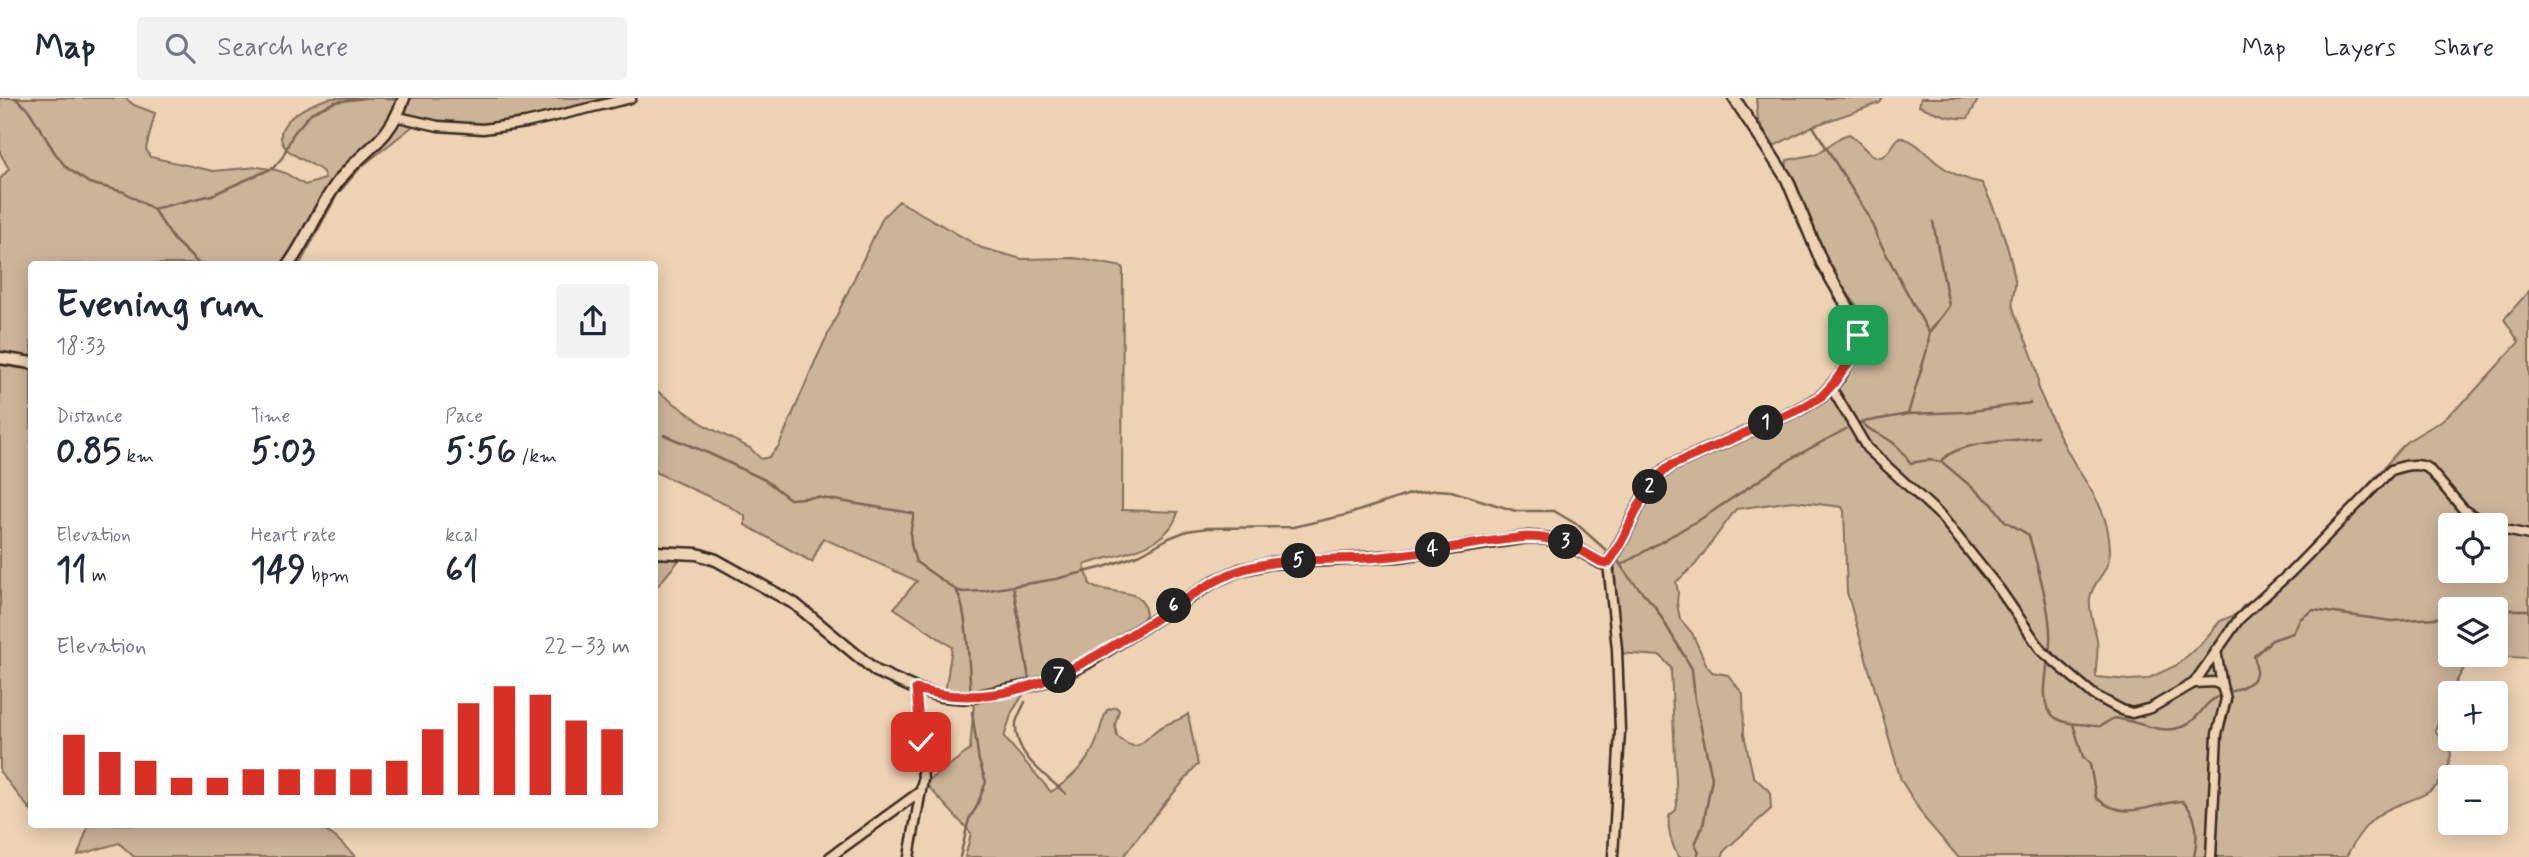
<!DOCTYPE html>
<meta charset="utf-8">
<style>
:root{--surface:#fff;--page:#f2f2f3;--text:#1f2937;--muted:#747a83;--line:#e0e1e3;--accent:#d93025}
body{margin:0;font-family:Mynerve,sans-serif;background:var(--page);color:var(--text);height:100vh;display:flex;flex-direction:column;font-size:26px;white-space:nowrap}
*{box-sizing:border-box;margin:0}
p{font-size:23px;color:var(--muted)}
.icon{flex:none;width:38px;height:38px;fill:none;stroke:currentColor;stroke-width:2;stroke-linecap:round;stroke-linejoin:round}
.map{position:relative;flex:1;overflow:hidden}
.panel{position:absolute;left:28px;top:163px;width:630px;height:567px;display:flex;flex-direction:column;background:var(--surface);border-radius:7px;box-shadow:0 4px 18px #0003}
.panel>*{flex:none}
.fabs{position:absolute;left:2438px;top:415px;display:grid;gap:14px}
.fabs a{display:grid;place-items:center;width:70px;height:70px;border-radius:7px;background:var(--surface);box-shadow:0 4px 18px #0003;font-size:35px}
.pin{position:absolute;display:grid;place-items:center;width:60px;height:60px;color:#fff;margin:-30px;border-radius:14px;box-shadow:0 4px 10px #0006}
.km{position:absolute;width:35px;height:35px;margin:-18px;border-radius:50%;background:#222;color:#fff;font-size:19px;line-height:35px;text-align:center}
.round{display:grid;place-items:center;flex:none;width:74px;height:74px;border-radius:7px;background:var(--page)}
.head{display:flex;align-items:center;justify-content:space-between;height:119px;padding:0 28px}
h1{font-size:38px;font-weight:700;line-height:52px}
.figures{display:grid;grid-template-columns:repeat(3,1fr);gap:10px;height:119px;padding:7px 28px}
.figures div{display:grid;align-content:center}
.figures b{font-size:35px;font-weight:700}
.figures small{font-size:19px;font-weight:400}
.figures p{font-size:19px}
.chart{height:196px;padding:14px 28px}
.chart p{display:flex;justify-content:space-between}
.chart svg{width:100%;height:126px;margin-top:7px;stroke:var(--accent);stroke-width:6}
header{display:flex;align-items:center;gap:42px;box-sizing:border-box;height:98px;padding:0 35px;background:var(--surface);border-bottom:2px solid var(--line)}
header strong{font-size:33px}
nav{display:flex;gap:38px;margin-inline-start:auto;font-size:24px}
.search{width:490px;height:63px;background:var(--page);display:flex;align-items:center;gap:18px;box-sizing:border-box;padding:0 24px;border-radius:7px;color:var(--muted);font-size:26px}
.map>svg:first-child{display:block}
</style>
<header>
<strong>Map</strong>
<div class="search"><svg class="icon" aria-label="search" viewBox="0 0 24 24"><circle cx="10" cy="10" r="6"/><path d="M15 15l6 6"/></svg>Search here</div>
<nav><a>Map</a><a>Layers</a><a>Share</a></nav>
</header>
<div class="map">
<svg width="2529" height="759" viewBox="0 0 2529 759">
<rect width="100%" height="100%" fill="#edd2b4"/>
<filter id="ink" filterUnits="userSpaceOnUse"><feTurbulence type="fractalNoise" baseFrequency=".0143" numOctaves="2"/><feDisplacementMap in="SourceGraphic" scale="14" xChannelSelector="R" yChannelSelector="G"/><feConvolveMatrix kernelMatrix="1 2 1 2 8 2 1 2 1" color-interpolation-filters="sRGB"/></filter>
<g filter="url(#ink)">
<path fill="#ccb499" stroke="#846f5c" stroke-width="2" fill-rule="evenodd" d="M0 0H125L134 7 155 15 146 51 150 59 213 73 258 69 276 72 285 75 305 87 325 81 323 74C312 64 290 59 283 46 271 23 314 3 332 0 351 0 373 0 393 0L401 5 404 0H622L521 25 457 30 418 24 361 69 337 97 300 166H32L31 260 0 255V81L9 71 0 55Z
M1756 0H1883L1880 5 1813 28 1774 48 1758 22Z
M1921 0H1979L1968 20C1950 22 1935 14 1919 8Z
M1849 36C1859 41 1871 64 1883 58 1890 54 1894 45 1899 39 1918 43 1925 56 1940 67 1953 77 1967 82 1982 85 1998 117 2009 147 2015 182 2016 192 2011 198 2013 209 2020 236 2040 262 2038 291 2048 312 2057 334 2068 354 2087 390 2108 407 2110 451 2110 476 2093 481 2090 500 2088 514 2095 528 2097 542 2099 555 2095 567 2096 579L2129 582 2147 581 2177 567 2201 546 2220 523 2237 516 2243 508 2290 477 2406 344 2441 323 2469 299 2519 244 2504 221 2529 193V560L2489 558 2464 570 2450 595 2435 632 2451 655C2445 700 2417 696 2385 713 2367 722 2355 742 2346 759H1958L1925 721 1901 682 1847 494 1844 413 1842 409 1793 403 1736 411 1695 467 1676 484 1678 494 1677 505 1680 521 1692 535 1707 568 1712 574 1728 577 1743 596 1744 636 1753 678 1770 694 1771 711 1725 752 1722 759H1678C1672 745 1667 734 1669 718L1676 712 1677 707 1671 570 1661 558 1619 555 1611 473 1615 472V462L1660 382 1671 372 1743 343 1822 302 1840 288 1860 255 1866 240 1865 223 1860 212 1831 173 1786 70 1787 62 1817 56 1841 39ZM2450 427H2496V472H2450ZM2450 511H2496V556H2450Z
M899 103 982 150 1022 161 1075 160 1123 169 1122 412 1178 414C1168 452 1115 456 1084 467L1090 486 1096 490 1130 496 1138 499 1144 507 1146 516 1140 527 1078 566 1022 587 963 596 945 595 952 549 894 510 917 483 823 440 812 464 745 427V418L727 407 655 374 654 291 706 328 750 350 761 361 769 359 779 348 813 268 883 119Z
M0 267 31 272V713L0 674Z
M655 459 681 460 655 491Z
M1025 594 1012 614 1004 639 1051 694C1067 684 1086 667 1094 649 1099 638 1101 625 1107 612L1116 609 1119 612 1115 627 1117 638C1139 659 1142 642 1158 631 1168 624 1178 624 1188 616L1198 667C1191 671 1189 678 1183 684 1162 708 1142 733 1123 759H965L971 735 925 685 970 652 974 605Z
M89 726H314L335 739 356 759H134L119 745 78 757Z"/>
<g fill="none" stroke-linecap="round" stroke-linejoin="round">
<path stroke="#7b6653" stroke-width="2.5" d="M15 0 28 11 55 55 66 69 89 85 124 94 153 111 174 142 199 166
M384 0 399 2
M1813 28 1869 119 1878 141 1929 235
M153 111 212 97 273 70 282 60 293 36 311 15 335 4 364 0
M1908 316 1928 248 1929 235 1949 208 1933 124
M1862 324C1868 333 1877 334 1886 340 1897 346 1904 354 1910 365L1929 362 1942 364 1992 406 2005 423 2029 437C2037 469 2055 522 2049 554
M1858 325 1908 316 1965 314 2030 305
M664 337 708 355 765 382 790 401 816 399 911 415 914 416C909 437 909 443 916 464L956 492 963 494 983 493 1056 481 1104 469 1141 456 1169 440 1187 433 1207 430 1293 429 1346 417 1410 396 1437 392 1451 393 1516 413H1554L1578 427 1609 455
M1941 363C1959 342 2012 344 2039 339
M1618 463 1628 478 1654 507 1692 571 1695 602 1712 680 1703 728 1695 746 1699 754 1696 759
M1621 467 1704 419 1794 359 1846 331
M1013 488 1029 581
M956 492C968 510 969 574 971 598
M2496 512H2529
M2048 560C2045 592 2035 624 2078 626 2085 626 2094 629 2100 628 2105 626 2109 622 2114 620 2141 623 2169 643 2193 622 2206 611 2204 604 2222 597
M2228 595C2249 586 2262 584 2254 558L2272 542 2293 535 2300 521 2313 512 2392 523 2450 519
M1025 604C1022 611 1017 619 1016 625 1014 658 1045 676 1066 696
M2073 626 2083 659 2090 666 2096 700C2127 725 2151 705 2182 703 2199 717 2198 739 2194 759
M960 759 969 721 976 710 986 684 979 663 972 614"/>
<defs>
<path id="minor" d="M398 19 438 28 483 31 526 25 631 0
M1831 289 1867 350 1941 418 2000 492 2042 553 2094 597 2122 612 2132 615 2151 610 2194 585 2239 521 2290 475 2391 372C2403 368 2416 364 2428 370L2464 412 2488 427
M2496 430 2529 437
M1608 465 1617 551 1620 633 1613 759
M2216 552 2222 588
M2194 585 2214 584 2222 588 2226 601 2217 636 2211 759
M830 759 921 693
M909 759 923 681 916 591"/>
<path id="tertiary" d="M289 166C307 141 318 111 337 85 363 50 387 48 404 0
M0 260 32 265
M654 454 697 456 716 462 795 506 876 573 916 591 941 598 968 600 1033 587 1062 577 1087 565 1215 483 1240 472 1271 465 1399 458 1528 439C1557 439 1577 450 1601 465H1608C1632 434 1638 389 1672 367L1800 311 1822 298 1840 278 1855 253 1858 242 1854 220 1822 165 1787 81 1734 0"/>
</defs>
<use href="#minor" stroke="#3b2a1e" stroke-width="13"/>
<use href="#tertiary" stroke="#3b2a1e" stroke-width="15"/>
<use href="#minor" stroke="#edd2b4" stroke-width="8"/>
<use href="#tertiary" stroke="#edd2b4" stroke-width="10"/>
</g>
</g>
<g fill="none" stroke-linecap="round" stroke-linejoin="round" filter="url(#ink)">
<defs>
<path id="route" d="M921 644 916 591C1012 618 1088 564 1165 515 1190 499 1215 480 1244 471 1288 458 1335 463 1381 459 1430 455 1479 443 1528 439 1558 439 1577 450 1601 464L1608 465C1632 434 1638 389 1672 367L1800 311 1822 298 1833 286 1852 260 1858 237"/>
</defs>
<use href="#route" stroke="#fff" stroke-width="14"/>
<use href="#route" stroke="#d93025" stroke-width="9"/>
</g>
</svg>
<div class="fabs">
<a><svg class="icon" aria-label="locate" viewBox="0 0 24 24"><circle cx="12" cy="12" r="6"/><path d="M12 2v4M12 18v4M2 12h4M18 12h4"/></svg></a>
<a><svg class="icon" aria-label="layers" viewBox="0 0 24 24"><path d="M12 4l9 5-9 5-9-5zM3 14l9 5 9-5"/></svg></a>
<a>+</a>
<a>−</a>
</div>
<div class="pin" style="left:1858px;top:237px;background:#1e9e55"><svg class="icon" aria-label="arrive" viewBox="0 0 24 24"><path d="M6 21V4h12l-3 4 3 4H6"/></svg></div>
<div class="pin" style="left:921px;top:644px;background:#d93025"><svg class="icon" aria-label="check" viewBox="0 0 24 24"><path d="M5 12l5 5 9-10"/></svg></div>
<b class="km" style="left:1766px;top:325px">1</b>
<b class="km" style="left:1650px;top:389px">2</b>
<b class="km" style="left:1566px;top:444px">3</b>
<b class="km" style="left:1433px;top:452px">4</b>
<b class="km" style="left:1299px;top:463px">5</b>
<b class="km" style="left:1174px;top:508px">6</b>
<b class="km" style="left:1059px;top:578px">7</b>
<section class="panel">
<div class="head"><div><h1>Evening run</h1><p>18:33</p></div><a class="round"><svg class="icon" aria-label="share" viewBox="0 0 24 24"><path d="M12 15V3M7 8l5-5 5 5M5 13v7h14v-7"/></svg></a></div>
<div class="figures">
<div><p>Distance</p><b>0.85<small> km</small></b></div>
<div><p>Time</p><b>5:03</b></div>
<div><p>Pace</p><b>5:56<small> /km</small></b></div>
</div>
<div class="figures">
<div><p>Elevation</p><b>11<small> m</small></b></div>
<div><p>Heart rate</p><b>149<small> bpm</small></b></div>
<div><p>kcal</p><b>61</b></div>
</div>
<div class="chart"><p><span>Elevation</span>22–33 m</p>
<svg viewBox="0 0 160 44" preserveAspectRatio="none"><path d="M5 44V23M15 44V29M25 44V32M35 44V38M45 44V38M55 44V35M65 44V35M75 44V35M85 44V35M95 44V32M105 44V21M115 44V12M125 44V6M135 44V9M145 44V18M155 44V21"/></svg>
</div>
</section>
</div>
